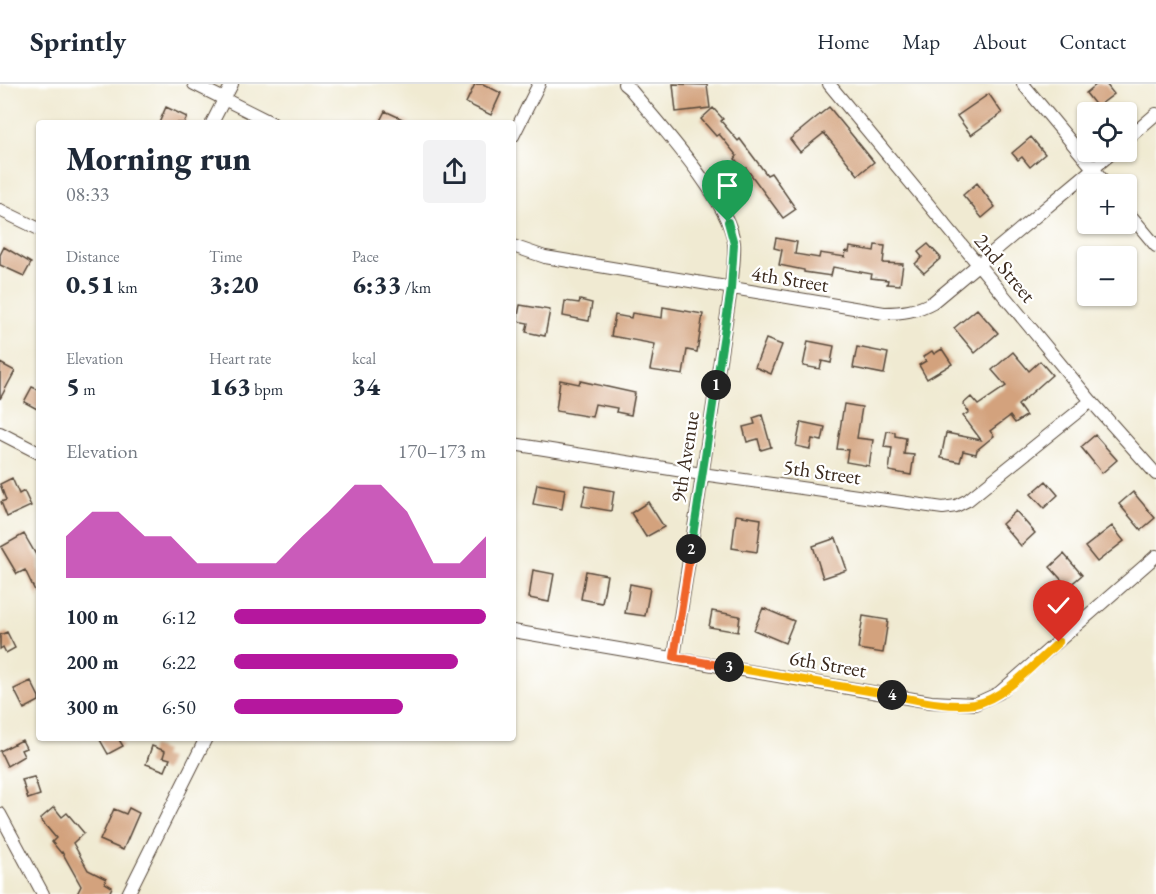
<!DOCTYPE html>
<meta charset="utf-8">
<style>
:root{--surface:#fff;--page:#f2f2f3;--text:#1f2937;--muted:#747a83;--line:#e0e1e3;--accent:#b5179e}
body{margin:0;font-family:"EB Garamond",serif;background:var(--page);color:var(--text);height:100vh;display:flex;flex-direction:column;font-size:22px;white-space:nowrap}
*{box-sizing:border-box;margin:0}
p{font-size:20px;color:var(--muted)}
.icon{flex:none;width:33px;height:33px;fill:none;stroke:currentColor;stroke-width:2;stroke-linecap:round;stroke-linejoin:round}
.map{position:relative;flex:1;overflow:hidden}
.panel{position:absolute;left:36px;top:36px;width:480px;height:621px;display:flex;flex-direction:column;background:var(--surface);border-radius:6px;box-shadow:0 2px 4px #0004}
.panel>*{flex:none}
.controls{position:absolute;left:1077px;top:18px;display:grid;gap:12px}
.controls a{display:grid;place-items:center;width:60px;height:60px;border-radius:6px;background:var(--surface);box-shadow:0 2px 4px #0004;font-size:30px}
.pin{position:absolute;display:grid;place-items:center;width:51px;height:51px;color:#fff;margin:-62px -26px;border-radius:50% 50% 50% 0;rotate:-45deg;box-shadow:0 0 6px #0007}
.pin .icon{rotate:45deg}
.km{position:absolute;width:30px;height:30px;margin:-15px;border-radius:50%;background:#222;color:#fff;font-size:16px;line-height:30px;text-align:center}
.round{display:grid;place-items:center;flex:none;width:63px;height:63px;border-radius:6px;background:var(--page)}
.head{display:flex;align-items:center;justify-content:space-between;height:102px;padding:0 30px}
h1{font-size:33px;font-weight:800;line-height:45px}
.metrics{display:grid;grid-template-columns:repeat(3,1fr);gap:9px;height:102px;padding:6px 30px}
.metrics div{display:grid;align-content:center}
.metrics b{font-size:26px;font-weight:800}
.metrics small{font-size:16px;font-weight:400}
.metrics p{font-size:16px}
.chart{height:168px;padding:12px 30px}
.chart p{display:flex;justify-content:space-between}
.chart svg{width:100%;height:108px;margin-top:6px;fill:var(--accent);opacity:.7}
ul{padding:0 30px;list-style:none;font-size:20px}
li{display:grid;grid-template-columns:96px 72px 1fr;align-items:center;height:45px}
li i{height:15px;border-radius:8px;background:var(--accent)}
header{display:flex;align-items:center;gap:36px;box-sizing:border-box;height:84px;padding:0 30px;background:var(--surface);border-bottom:2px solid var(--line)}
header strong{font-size:28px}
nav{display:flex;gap:33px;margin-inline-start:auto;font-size:21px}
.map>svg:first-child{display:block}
</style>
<header>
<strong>Sprintly</strong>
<nav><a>Home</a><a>Map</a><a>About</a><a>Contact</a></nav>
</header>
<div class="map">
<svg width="1156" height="810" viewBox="0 0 1156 810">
<rect width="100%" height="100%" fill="#fff"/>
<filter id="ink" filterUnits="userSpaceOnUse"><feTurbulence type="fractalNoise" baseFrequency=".0167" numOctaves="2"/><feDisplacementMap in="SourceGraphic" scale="12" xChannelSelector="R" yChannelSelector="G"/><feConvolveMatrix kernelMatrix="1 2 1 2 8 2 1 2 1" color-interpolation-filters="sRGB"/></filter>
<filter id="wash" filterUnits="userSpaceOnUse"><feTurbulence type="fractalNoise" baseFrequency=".008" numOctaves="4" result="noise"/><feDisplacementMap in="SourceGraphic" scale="24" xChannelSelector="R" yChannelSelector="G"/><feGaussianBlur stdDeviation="1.35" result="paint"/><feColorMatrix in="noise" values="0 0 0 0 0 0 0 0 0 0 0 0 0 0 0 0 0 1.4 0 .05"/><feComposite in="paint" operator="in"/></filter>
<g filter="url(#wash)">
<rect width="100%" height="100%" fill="#f0ead2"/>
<g id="blocks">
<path fill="#d3a27d" d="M475 0H483L501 9 491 31 466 19Z
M673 0 707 1 710 24 676 28Z
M1097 0H1106L1114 10 1097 23 1086 9Z
M989 10 1002 29 971 51 957 32Z
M166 23 187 33 184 39H159Z
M829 23 874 78 858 91 824 49 800 68 790 55Z
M713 24 723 35 721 37 738 57 740 55 767 91 771 89 796 125 783 134 746 84 744 86 735 75 737 72 719 50 716 52 701 35Z
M385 27 411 39H379Z
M1031 53 1045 70 1030 83 1022 73 1018 76 1012 69Z
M977 99 995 123 982 134 963 111Z
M776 154 797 158 795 170 819 174 820 169 845 173 846 167 849 168 850 163 874 167 875 161 885 162 883 179 903 180 900 201 887 200 888 196 871 194 872 190 833 183 831 192 804 188V186L779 181 782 166 774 164Z
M928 160 941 174 924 189 915 180 922 173 918 168Z
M4 163 31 179 24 192 0 181V171Z
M580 216 592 219 589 237 563 232 565 217 579 219Z
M520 221 550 226 545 252 526 248 528 239 517 237Z
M663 223 703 230 697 268 687 266 683 291 650 286 655 260 611 252 615 231 631 234 632 229 662 234Z
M977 225 998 249 975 269 954 244Z
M766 255 782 261 771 290 755 283Z
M808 257 834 262 831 279 822 277 820 285 803 282Z
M857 263 888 269 884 290 853 284Z
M942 265 952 280 927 295 919 281 926 277 923 273 932 267 934 270Z
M1013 268 1029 287 1040 277 1052 291 1018 321 1026 332 1015 339 1010 332 990 347 994 352 977 366 976 370 963 367 960 378 941 374 946 349 981 356 963 332 969 328 963 320 971 313 978 321 1006 302 992 286Z
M0 279 15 287 0 315Z
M560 296 579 300 580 297 635 309 631 331 616 328 617 324 595 320 592 333 556 327Z
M32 303 39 306V326L24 318Z
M844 320 862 323 857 354 873 356 869 382 846 378 848 366 837 365Z
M762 331 771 363 761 366 758 355 747 358 743 343 755 340 753 334Z
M801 338 825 343 822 357 812 355 810 365 796 362Z
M887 347 895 348V352L906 354 904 370 914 371 911 391 889 387 892 364 884 363Z
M1095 351 1117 376 1102 389 1081 363Z
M12 394 19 410 24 407 31 422 7 433 1 418 6 416 0 400Z
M1046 397 1058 411 1044 424 1031 410Z
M537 400 565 405 562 425 533 420Z
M586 402 614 407 611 427 582 422Z
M1133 408 1155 434 1141 446 1119 420Z
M648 418 664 443 646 453 631 429Z
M1016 427 1035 449 1021 462 1002 440Z
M736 431 761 435 757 468 732 464Z
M1112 442 1124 457 1097 478 1085 463Z
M24 450 39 476V515L25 486 17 490 1 463Z
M836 454 847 486 823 494 813 462Z
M1064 470 1082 491 1068 503 1050 483Z
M533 486 554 490 549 518 529 514Z
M586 487 607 491 602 519 581 515Z
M630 500 650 504 645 532 625 529Z
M763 524 794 537 785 559 754 546Z
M712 527 740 532 738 548 709 543Z
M863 532 888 536 883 569 858 565Z
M7 548 15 564 6 569 3 563 0 565V551Z
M31 597 39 613V617L24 625 14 605Z
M99 654H118L123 662 108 670Z
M22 656 26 664 21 666 24 672 7 682 0 667Z
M152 662 165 667 163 673 170 675 165 687 146 680Z
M34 693 40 711 28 715 22 696Z
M54 723 62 733 67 729 84 749 73 759 88 786 106 795 105 799 112 803 109 810H77L81 802 62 768 61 769 52 758 56 754 40 735Z
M129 724 139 729 123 766 100 756 114 725 126 730Z"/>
</g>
</g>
<g filter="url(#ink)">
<use href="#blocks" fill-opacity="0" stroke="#564739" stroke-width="1.5"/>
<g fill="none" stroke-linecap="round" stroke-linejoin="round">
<defs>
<path id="minor" d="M194 0 272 39
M624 0 630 5C658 39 729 116 734 159 735 174 732 191 731 205L674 573
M829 0 1091 317 1156 390
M1023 0 1106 100
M212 39 232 0
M513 52 539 0
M1126 56 1156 30
M0 126 39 145
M1126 126 1156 162
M513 162 545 173 884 229C902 229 917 227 933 218L1113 68
M0 349 39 369
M513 360 702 390 943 424 956 422 968 416 1091 317
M513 547 931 618 975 620 999 609 1156 472
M0 730 43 810
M128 810 206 654"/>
</defs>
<use href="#minor" stroke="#564739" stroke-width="14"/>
<use href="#minor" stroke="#fff" stroke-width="12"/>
</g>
</g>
<g fill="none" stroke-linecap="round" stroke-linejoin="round" filter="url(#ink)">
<defs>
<path id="split-1" d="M716 301 731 205 734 160 728 138"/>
<path id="split-2" d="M691 465 716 301"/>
<path id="split-3" d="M691 465 674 573 729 583"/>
<path id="split-4" d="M729 583 892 611"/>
<path id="split-5" d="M892 611C918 616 948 624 975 620 1004 615 1037 577 1059 558"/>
</defs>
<use href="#split-1" stroke="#fff" stroke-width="12"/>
<use href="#split-2" stroke="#fff" stroke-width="12"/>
<use href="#split-3" stroke="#fff" stroke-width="12"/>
<use href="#split-4" stroke="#fff" stroke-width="12"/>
<use href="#split-5" stroke="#fff" stroke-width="12"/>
<use href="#split-1" stroke="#22a559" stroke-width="8"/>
<use href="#split-2" stroke="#22a559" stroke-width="8"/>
<use href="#split-3" stroke="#f0652b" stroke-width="8"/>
<use href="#split-4" stroke="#f5b400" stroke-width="8"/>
<use href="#split-5" stroke="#f5b400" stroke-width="8"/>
</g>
<g text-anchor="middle" stroke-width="4.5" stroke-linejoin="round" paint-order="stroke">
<g font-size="21" fill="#3b2a1e" stroke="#fff">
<text transform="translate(1005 184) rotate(50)" y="7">2nd Street</text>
<text transform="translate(790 195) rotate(9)" y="7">4th Street</text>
<text transform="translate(685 373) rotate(-81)" y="7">9th Avenue</text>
<text transform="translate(822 388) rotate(8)" y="7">5th Street</text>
<text transform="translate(828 580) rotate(10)" y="7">6th Street</text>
</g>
</g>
</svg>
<div class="controls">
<a><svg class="icon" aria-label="locate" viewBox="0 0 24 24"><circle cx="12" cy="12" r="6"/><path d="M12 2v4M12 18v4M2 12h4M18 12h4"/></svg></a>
<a>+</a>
<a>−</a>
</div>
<div class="pin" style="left:728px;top:138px;background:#1e9e55"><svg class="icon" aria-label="arrive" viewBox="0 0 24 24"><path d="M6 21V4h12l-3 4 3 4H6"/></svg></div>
<div class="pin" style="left:1059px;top:558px;background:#d93025"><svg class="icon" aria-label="check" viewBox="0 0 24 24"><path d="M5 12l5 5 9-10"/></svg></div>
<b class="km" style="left:716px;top:301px">1</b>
<b class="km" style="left:691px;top:465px">2</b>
<b class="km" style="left:729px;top:583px">3</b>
<b class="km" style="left:892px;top:611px">4</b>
<section class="panel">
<div class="head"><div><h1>Morning run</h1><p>08:33</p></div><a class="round"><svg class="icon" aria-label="share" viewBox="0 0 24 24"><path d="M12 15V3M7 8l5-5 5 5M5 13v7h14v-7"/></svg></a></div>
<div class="metrics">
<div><p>Distance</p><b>0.51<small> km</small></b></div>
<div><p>Time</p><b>3:20</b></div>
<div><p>Pace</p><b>6:33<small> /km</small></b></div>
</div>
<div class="metrics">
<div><p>Elevation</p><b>5<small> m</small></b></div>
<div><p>Heart rate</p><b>163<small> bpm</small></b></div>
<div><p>kcal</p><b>34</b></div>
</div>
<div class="chart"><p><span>Elevation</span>170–173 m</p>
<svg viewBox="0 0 160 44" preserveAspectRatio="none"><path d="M0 44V27L10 17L20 17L30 27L40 27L50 38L60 38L70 38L80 38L90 27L100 17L110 6L120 6L130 17L140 38L150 38L160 27V44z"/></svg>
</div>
<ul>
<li><b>100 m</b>6:12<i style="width:100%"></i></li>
<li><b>200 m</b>6:22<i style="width:89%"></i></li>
<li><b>300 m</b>6:50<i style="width:67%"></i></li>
</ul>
</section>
</div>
